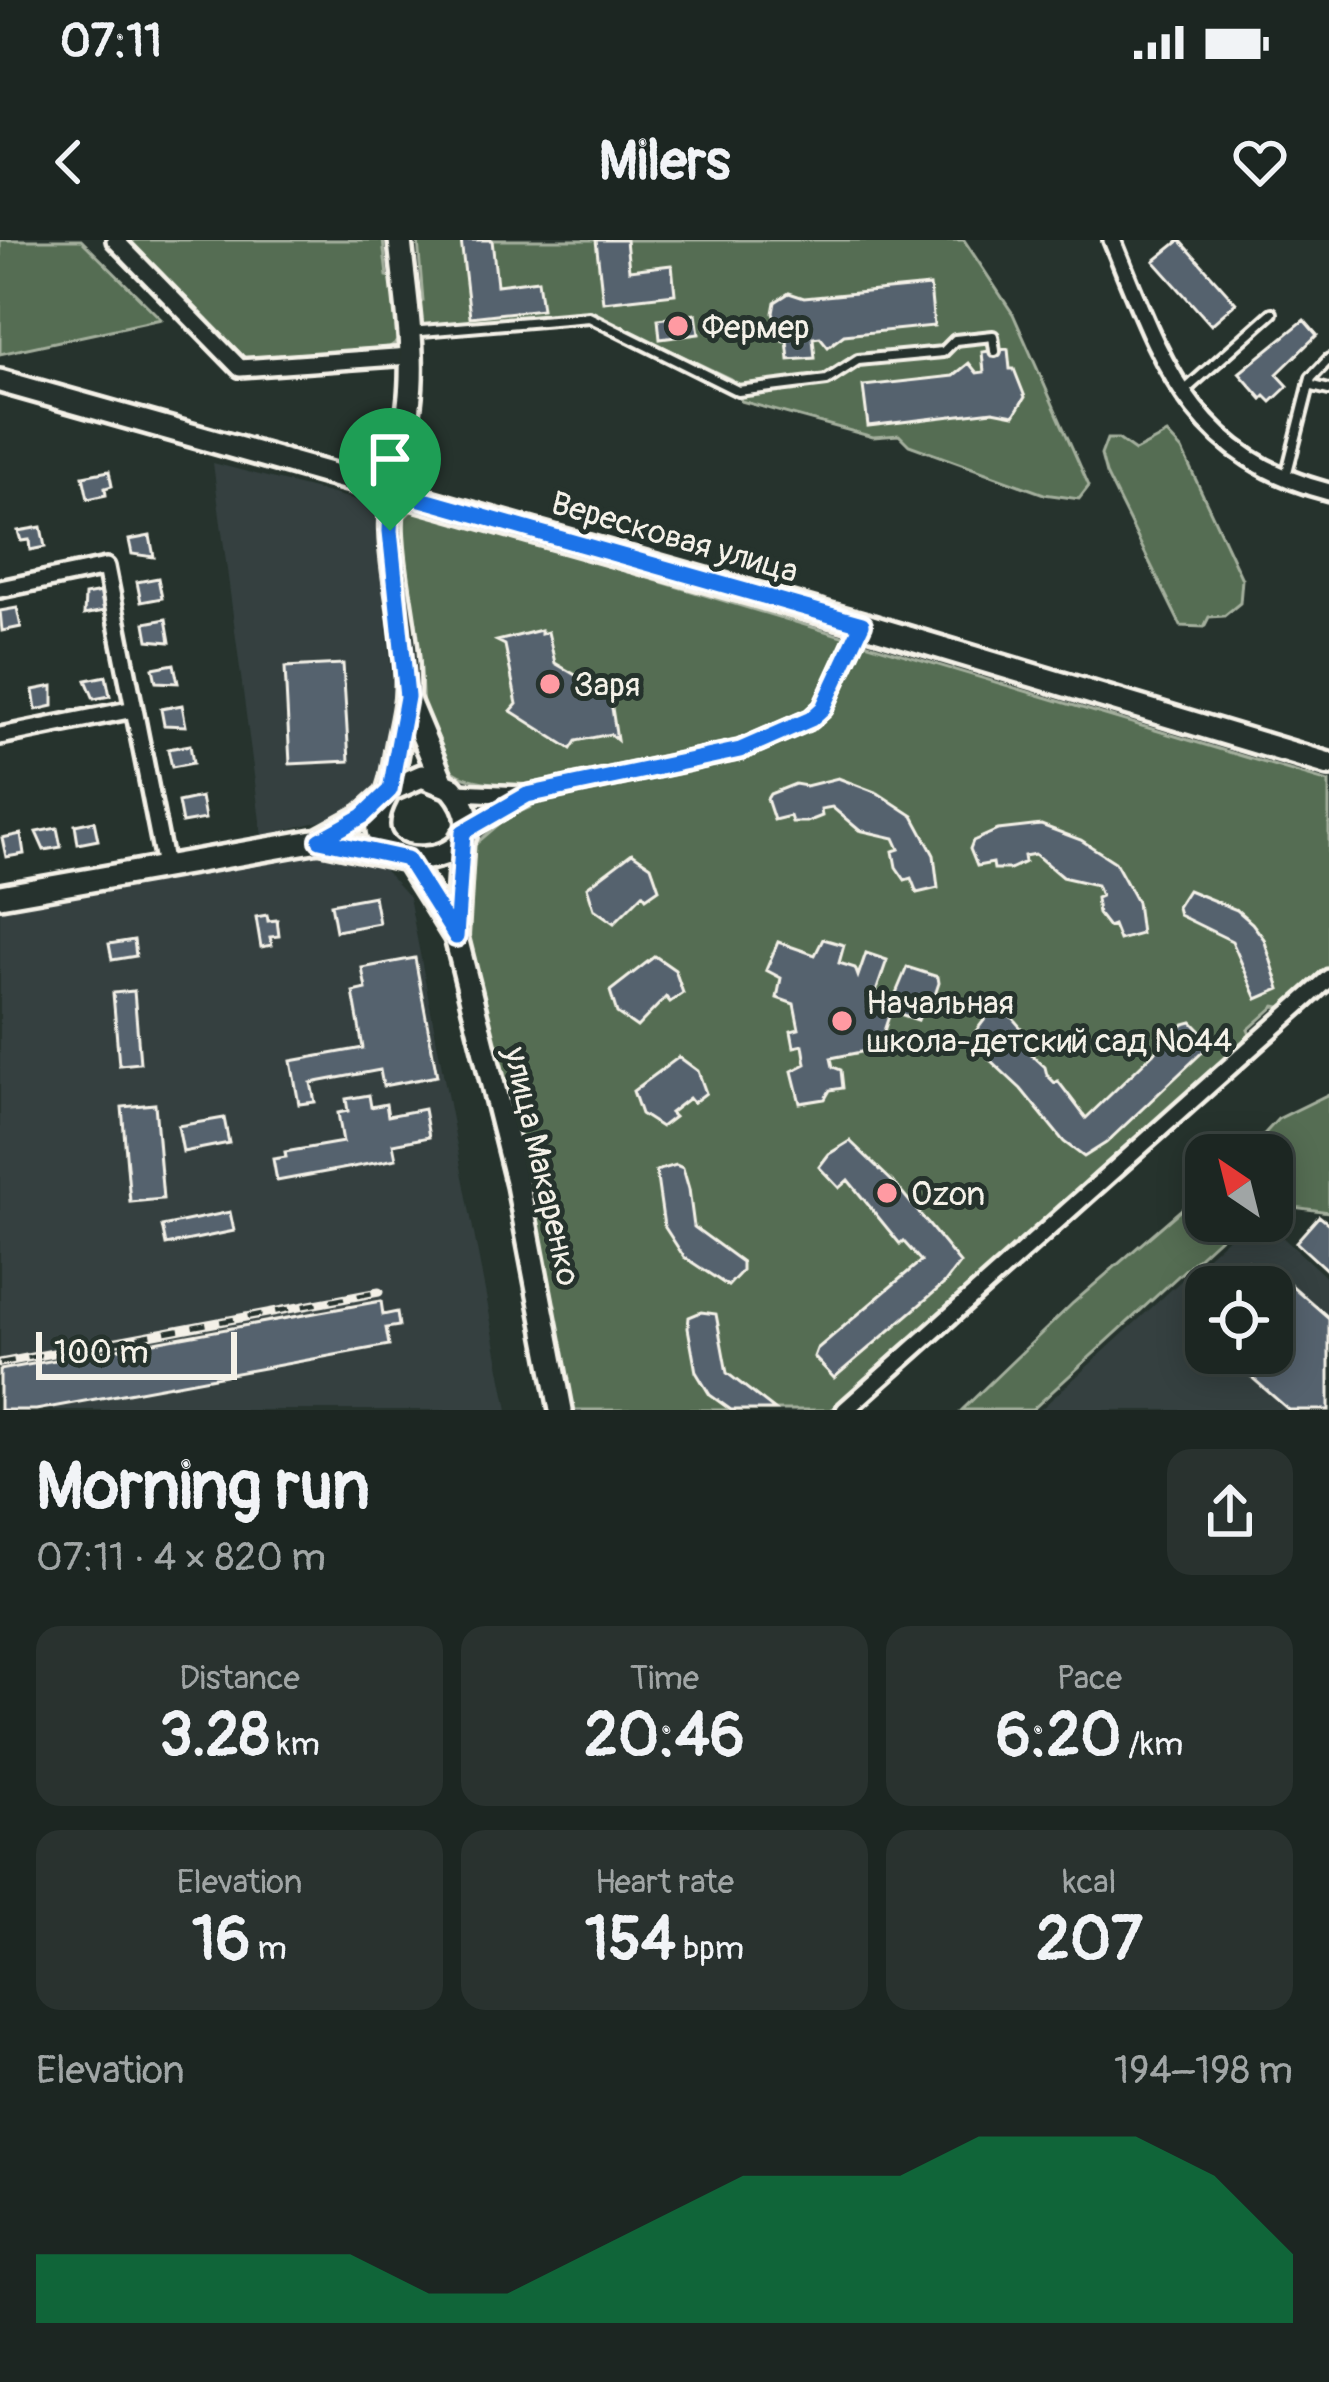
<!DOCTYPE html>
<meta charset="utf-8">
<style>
:root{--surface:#1c2622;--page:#29322f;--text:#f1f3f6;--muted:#a0a5a5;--line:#3a4340;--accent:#0b8043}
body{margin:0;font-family:Pangolin,sans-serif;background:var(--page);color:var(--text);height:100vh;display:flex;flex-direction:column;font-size:45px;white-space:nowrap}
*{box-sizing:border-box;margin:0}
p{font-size:39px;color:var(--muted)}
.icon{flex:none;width:66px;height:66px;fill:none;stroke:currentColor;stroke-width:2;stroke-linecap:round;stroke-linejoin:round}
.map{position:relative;height:1170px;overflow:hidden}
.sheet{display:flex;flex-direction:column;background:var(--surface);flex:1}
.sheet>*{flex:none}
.needle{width:78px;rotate:325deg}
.controls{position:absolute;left:1185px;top:894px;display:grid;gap:24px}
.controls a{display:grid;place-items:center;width:108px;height:108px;border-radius:24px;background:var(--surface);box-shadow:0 6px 30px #0003,0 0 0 3px var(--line);font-size:60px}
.scale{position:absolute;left:36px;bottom:30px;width:201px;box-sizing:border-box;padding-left:12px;border:6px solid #f4f1e8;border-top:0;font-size:33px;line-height:42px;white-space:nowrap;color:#f4f1e8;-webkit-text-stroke:9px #26332d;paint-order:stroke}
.pin{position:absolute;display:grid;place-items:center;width:102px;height:102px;color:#fff;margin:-123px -51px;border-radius:50% 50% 50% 0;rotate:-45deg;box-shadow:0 0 12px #0007}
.pin .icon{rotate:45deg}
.round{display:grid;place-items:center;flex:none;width:126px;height:126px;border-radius:24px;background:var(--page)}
.overview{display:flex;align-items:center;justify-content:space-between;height:204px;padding:0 36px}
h1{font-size:66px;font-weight:700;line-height:90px}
.figures{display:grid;grid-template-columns:repeat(3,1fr);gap:18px;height:204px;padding:12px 36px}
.figures div{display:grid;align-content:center;border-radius:24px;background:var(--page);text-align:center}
.figures b{font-size:60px;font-weight:700}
.figures small{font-size:33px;font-weight:400}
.figures p{font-size:33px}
.chart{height:336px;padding:24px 36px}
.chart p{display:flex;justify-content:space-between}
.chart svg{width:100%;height:216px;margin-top:12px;fill:var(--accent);opacity:.7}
.status{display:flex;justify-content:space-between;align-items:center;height:84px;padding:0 60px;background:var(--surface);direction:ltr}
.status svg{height:33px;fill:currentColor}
header{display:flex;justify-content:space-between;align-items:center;height:156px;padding:0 36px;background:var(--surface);font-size:54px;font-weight:700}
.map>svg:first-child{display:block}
</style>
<div class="status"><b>07:11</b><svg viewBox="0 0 49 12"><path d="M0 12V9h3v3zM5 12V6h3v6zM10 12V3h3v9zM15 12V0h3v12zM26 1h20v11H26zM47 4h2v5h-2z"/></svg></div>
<header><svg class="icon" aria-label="back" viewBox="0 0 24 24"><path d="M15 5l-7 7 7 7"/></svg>Milers<svg class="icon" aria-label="heart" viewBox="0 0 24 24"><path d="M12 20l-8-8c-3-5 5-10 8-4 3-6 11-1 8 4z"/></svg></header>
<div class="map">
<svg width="1329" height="1170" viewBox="0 0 1329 1170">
<rect width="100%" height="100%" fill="#26332d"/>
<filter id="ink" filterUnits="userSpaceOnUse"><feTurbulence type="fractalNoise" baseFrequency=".00833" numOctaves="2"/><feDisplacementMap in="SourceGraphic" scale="24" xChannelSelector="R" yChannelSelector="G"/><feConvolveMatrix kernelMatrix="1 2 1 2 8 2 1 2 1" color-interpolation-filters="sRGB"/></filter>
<g filter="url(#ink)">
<path fill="#344140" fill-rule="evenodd" d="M213 223 364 262 377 276 393 450 386 532 356 572 262 596Z
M333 608 379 624 409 657 508 1170H0V668Z
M1246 981H1265L1329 1040V1170H1040ZM1206 1047H1272V1113H1206Z"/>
<path fill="#546d52" stroke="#a4af9d" stroke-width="3" d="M0 0H81L161 79 0 114Z
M126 0H383L387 36 395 38 398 101 386 110 243 121Z
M418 0H964L1013 74 1089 246 1079 259 1044 254 909 205 899 195 873 197 741 161 733 140 590 72 419 86 413 70 423 61Z
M1167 194 1182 210 1242 339 1240 363 1224 376 1209 377 1204 387 1181 386 1106 234 1101 215 1107 199H1118L1135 211Z
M421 270 1329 542V730L1286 768 1275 766 1248 790 1252 799 831 1170H568L529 963 533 951 516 875 503 857 467 693 472 607 506 578 531 567 529 546C506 543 465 545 448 527 415 494 425 443 418 402 411 361 403 323 400 282L411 271Z
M1329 854V972L1272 964V915H1245L1278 879Z
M1206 948V981H1238L1032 1170H962L1073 1063Z"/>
<path fill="#54626e" stroke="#f4f1e8" stroke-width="3" d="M461 0H492L497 45 538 40 542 69 470 77Z
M596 0H626L629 30 672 25 675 54 603 62Z
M1180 0 1236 63 1211 85 1154 21Z
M930 46 934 86 844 95 828 107 820 97 813 98 815 118 789 120 787 100 783 101 773 73 775 62 789 53 804 58Z
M696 74 699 94 660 99 658 79Z
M1304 80 1317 95 1277 134 1288 146 1271 162 1265 156 1262 159 1239 133Z
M1008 109 1010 129H1014L1025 157 1014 175 993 171 868 186 863 146 953 136 969 123 977 133 984 132 982 112Z
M109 231 112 246 105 248 106 255 88 259 83 236Z
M41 287 45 307 30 310 29 300 21 301 18 291Z
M150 296 154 317 132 314 129 300Z
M158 338 162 358 141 362 137 342Z
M101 352 104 371 84 375 85 355Z
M17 368 21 387 2 391 0 371Z
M166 379 170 402 148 400 145 383Z
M541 390V394L548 392 555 423 601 450 602 457 610 455 617 500 610 494 576 501 571 509 511 471 517 464 505 405 497 401Z
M174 424 178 443 156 442 153 428Z
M343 424 349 521 290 524 285 427Z
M106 436 110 456 94 459 86 440Z
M53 446V466L36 470 33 450Z
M182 465 186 486 164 485 161 469Z
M190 505 193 523 172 527 168 509Z
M838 538 878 553 913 576 934 615 938 648 917 653 911 638 905 640 896 627 893 611 899 609 894 598 859 590 832 567 821 569 822 576 807 582H792L790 576 774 580 767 559 770 554 795 544 806 546Z
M201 557 205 579 182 583 178 562Z
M94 581 98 600 78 604 75 585Z
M1041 585 1081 600 1115 622 1137 662 1141 694 1119 700 1113 685 1108 687 1098 674 1096 658 1101 656 1097 645 1062 637 1035 614 1024 616 1025 622 1010 629H994L993 623 977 626 970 609 973 601 998 590Z
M57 588 61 607 44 610 36 592Z
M21 594 24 614 6 617 2 598Z
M632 613 651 626 659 649 646 658 643 654 614 683 594 669 587 647Z
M1188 650 1237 670 1252 683 1264 699 1280 749 1257 759 1232 701 1179 675 1177 667Z
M374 656 379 683 336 691 331 664Z
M267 675 268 681 277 680 279 696 270 697 272 705 261 707 256 677Z
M823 699 844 705 839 723 855 728 858 736 866 713 887 720 876 752 894 758 907 727 938 737 939 743 932 764 923 767 918 780 897 773 900 766 893 764 881 800 875 798 865 806 866 811 831 818 833 827 841 830 843 848 830 850 825 859 800 863 792 831 806 824 803 805 794 807 791 791 799 789 794 764 777 758 781 738 766 730 778 702 815 715Z
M134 700 136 716 112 720 109 704Z
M655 716 675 730 683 753 670 762 666 757 637 787 617 773 610 751Z
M415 718 437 836 383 846 380 830 311 843 315 862 299 864 291 821 363 808 353 752 366 749 362 728Z
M134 751 140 823 119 825 113 753Z
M1003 767 1022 789 1013 797 1045 827 1047 835 1055 843 1058 841 1086 878 1184 784 1192 782 1212 803 1106 903 1084 917 1064 902 1021 849 989 819 973 795 988 775Z
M679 817 698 831 706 853 693 863 689 858 670 873 674 877 661 887 641 874 633 851Z
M369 855 371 867 386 864 388 876 424 869 429 897 393 904 396 919 277 941 273 919 286 917 285 912 343 902 338 873 348 871 346 859Z
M155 864 163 959 130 962 122 867Z
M224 878 229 903 183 912 178 886Z
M850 901 897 946 960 1023 944 1044 834 1138 814 1117 817 1109 921 1021 903 1001 900 1004 848 940 839 948 819 927 829 914Z
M676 925 683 928 689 949 694 987 742 1022V1031L728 1046 684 1017 664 986 656 931Z
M230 972 234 991 166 1005 162 986Z
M1319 976 1329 984V1032L1296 1002Z
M1247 1021 1265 1037 1273 1029 1329 1078V1170H1289L1224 1113H1272V1047H1224Z
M381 1061 383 1075 397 1072 399 1086 386 1088 389 1105 36 1170H0V1130Z
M701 1072 716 1074 727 1133 775 1170H731L710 1155 696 1132 688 1088 689 1077Z"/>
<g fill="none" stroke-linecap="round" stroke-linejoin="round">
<defs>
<path id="lane" d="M410 92 589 77 738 151 827 140 858 120 943 112 955 100 993 96 995 111
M1309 145 1329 150
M1183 152 1272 73
M1286 236 1311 138 1329 119"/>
<path id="street" d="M115 0 240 128 410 116
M1112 0C1161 119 1189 216 1329 252
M0 349 106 327 165 626
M0 496 134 469
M456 552 524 555
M463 592 527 555 740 510 811 479 823 468 862 384
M845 1170 1329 738"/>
<path id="secondary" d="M0 141 862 384 1329 524
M407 458 442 541
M390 550 422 536 452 548C521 632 337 648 386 556 393 543 394 527 397 512 400 494 405 476 407 457 411 403 393 347 391 293 389 248 404 209 409 165 416 111 405 54 400 0
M319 600 407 619 456 697 518 945 561 1170
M0 656 319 600 363 576 383 558
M456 696 462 597"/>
</defs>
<use href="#lane" stroke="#f4f1e8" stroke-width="16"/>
<use href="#street" stroke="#f4f1e8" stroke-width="24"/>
<use href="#secondary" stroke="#f4f1e8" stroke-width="30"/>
<use href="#lane" stroke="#26332d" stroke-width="8"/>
<use href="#street" stroke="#26332d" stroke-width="15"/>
<use href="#secondary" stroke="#26332d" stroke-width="21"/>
<defs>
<path id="rail" d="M0 1123 379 1052"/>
</defs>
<use href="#rail" stroke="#f4f1e8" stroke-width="9"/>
<use href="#rail" stroke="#26332d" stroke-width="4.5" stroke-dasharray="14" stroke-linecap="butt"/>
</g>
</g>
<g fill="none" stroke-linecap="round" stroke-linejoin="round" filter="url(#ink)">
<defs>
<path id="route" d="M392 251 428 261 862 384 823 468 811 479 740 510 527 555 463 592 456 697 407 619 320 600 363 576 390 550 407 457 390 291Z"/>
</defs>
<use href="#route" stroke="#fff" stroke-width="24"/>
<use href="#route" stroke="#1a73e8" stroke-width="15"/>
</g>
<g fill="#ff9aa2" stroke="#26332d" stroke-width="4.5">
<circle cx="678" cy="86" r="12"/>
<circle cx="550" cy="444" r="12"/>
<circle cx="842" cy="781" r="12"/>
<circle cx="887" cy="953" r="12"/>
</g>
<g text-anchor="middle" stroke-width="10" stroke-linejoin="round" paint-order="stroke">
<g font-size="33" fill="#f4f1e8" stroke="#26332d" text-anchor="start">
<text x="702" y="98">Фермер</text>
<text x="574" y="456">Заря</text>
<text x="866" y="774">Начальная<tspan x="866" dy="38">школа-детский сад №44</tspan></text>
<text x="911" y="965">Ozon</text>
</g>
<g font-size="33" fill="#f4f1e8" stroke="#26332d">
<text transform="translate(675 296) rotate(16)" y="12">Вересковая улица</text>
<text transform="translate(543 926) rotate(77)" y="12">улица Макаренко</text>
</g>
</g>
</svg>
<div class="controls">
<a><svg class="needle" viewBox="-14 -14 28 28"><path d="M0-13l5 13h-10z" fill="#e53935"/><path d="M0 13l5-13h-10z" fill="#a0a5a5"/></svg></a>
<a><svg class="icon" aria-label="locate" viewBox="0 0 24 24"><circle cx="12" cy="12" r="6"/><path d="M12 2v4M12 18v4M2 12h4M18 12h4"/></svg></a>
</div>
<div class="scale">100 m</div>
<div class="pin" style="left:390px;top:291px;background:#1e9e55"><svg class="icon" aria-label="arrive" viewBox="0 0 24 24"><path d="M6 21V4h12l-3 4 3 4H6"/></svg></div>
</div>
<section class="sheet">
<div class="overview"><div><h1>Morning run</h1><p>07:11 · 4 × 820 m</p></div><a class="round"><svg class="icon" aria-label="share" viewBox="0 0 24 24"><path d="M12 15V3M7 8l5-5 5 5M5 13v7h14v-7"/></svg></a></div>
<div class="figures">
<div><p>Distance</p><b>3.28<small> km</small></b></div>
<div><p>Time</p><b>20:46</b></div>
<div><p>Pace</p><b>6:20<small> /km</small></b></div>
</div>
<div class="figures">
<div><p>Elevation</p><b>16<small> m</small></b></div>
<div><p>Heart rate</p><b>154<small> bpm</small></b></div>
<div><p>kcal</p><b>207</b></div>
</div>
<div class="chart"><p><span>Elevation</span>194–198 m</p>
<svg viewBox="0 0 160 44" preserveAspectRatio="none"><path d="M0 44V30L10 30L20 30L30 30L40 30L50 38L60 38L70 30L80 22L90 14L100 14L110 14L120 6L130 6L140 6L150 14L160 30V44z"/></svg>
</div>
</section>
